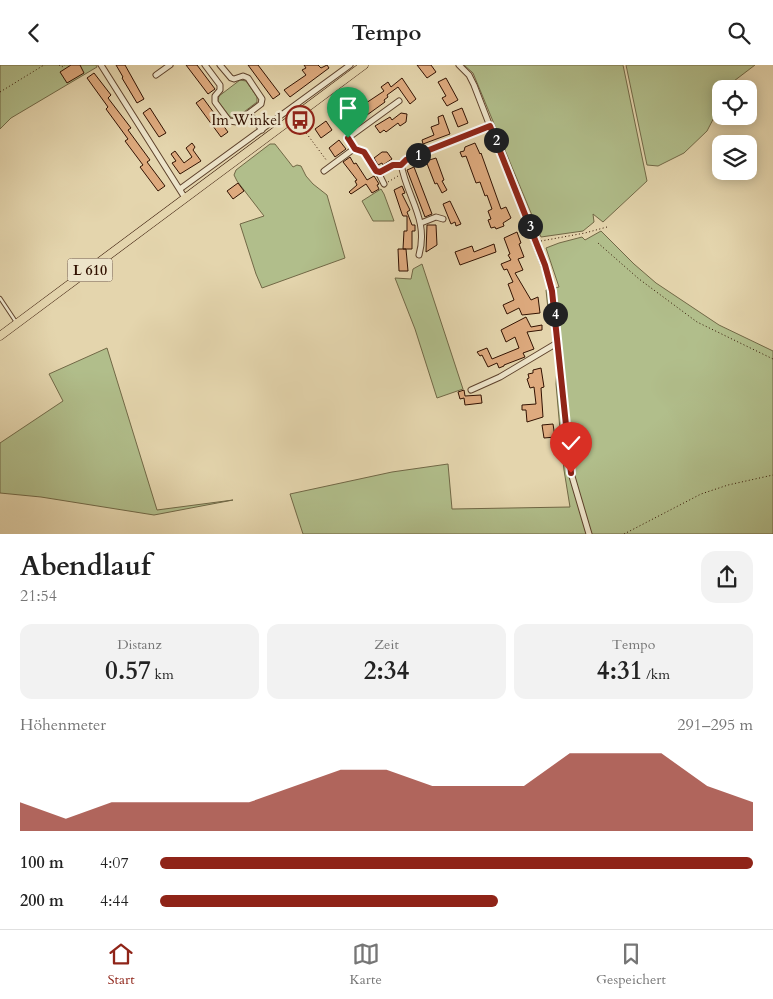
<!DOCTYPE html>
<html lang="de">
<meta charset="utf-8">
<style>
:root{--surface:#fff;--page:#f2f2f2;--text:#222;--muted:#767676;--line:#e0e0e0;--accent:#8f2418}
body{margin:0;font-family:Cardo,serif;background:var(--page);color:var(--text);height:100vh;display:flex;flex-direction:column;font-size:19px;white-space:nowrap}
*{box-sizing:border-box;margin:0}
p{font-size:16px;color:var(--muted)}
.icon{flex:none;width:28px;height:28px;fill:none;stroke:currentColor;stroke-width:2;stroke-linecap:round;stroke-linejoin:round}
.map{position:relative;height:469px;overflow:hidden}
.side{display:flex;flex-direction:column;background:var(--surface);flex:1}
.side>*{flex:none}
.buttons{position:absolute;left:712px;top:15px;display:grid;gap:10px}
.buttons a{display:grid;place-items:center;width:45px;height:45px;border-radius:10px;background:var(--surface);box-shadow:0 2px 12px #0003;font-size:25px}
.pin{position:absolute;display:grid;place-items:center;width:42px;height:42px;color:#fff;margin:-51px -21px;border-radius:50% 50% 50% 0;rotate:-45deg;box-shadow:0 0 5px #0007}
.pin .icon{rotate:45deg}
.km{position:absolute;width:25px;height:25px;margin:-12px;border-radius:50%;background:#222;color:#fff;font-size:14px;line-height:25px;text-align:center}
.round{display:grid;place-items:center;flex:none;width:52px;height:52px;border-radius:15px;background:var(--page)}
.headline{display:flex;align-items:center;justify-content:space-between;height:85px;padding:0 20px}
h1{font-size:28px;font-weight:800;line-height:38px}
.figures{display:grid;grid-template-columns:repeat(3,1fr);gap:8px;height:85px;padding:5px 20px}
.figures div{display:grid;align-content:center;border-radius:12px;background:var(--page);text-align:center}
.figures b{font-size:25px;font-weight:800}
.figures small{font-size:14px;font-weight:400}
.figures p{font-size:14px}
.chart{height:140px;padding:10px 20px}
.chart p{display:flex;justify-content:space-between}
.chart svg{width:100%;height:90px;margin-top:5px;fill:var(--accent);opacity:.7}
ul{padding:0 20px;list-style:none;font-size:16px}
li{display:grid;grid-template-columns:80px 60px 1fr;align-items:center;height:38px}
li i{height:12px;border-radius:6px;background:var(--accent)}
header{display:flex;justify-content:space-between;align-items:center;height:65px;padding:0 20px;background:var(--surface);font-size:22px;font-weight:800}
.menu{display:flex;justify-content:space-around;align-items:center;height:70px;border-top:1px solid var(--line);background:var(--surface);font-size:14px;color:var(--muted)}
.menu a{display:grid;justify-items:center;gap:2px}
.menu .active{color:var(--accent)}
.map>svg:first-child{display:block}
</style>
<header><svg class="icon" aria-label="back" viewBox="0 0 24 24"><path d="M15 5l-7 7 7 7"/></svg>Tempo<svg class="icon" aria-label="search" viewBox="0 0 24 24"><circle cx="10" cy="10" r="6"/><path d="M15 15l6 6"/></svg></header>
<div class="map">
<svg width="773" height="469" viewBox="0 0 773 469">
<rect width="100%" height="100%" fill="#e4d5ad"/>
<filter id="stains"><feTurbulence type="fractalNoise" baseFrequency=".004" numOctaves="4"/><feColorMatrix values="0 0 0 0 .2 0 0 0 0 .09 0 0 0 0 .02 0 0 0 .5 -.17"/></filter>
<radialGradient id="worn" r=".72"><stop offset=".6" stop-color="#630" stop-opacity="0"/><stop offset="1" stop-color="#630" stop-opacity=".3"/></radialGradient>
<path fill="#b1be8b" stroke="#716846" d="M0 0H96L97 2 11 53 0 64Z
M464 0H623L647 116 603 157 593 149 594 157 583 166 541 172 473 8Z
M626 0H755L734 16 730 24H721V39L707 66 684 88 658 101 647 100Z
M240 15 246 16 257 32V37L236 53 230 52 218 36 219 31Z
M270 79H275L293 102 297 100 301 101 306 111 313 119 327 130 345 193 262 223 256 209 240 159 264 151 237 116 234 110 236 105Z
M381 124 384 129 394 156H373L362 136Z
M601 166 634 199 656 218 719 260 773 286V469H303L290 429 392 407 448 399 452 444 570 442 564 405 561 376 556 319 557 302 555 267 549 254 546 225 559 222 546 183 559 178 582 172 585 175Z
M422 199 463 324 437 333 415 264 395 213 411 214 413 204Z
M107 283 157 445 233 435 154 450 41 432 0 428V378L63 336 49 309Z"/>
<path fill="#deaa7e" stroke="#311101" d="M71 0H80L84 8 67 18 60 7Z
M116 0H125L144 34 137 38 122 13 123 12Z
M186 0H197L215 24 208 29Z
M248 0H258L280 29 273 34Z
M304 0H318L321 3 327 0 329 3 290 32 284 25 306 10 302 5 306 3Z
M417 0H431L436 7 427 13Z
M94 8 111 30 108 33 131 63 128 65 150 95 147 97 165 121 158 126 140 102 143 100 125 76 128 74 106 44 108 42 87 13Z
M402 13 416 34 410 39 398 22 387 30 388 32 384 35 385 37 367 50 360 42 384 26 381 22 388 17 391 22Z
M446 13 458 35 447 41 442 33 446 31 438 17Z
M203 33 228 67 221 72 196 38Z
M150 43 166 68 159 72 143 48Z
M462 43 468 58 458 62 452 47Z
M401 48 407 49 406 57 400 61 398 58 386 67 384 65 380 68 375 61 390 52 392 55Z
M357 50 360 56 350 65 349 63 343 67 340 63Z
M443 50 450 69 423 79 422 75 434 70 431 62 439 59 438 52Z
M326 56 332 65 321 73 315 64Z
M339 75 346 84 335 92 329 83Z
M192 78 195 82 193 85 201 96 180 109 172 98 176 96 171 89 175 86 184 98 192 92 186 83Z
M475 78 480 89 481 88 501 144 506 142 511 153 503 158 504 161 496 164 495 162 491 163 488 155 491 154 488 146 492 144 487 130 485 131 480 117 476 118 466 91 462 92 460 87 464 86 465 82Z
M382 87H387L392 94 383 100 382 98 378 100 374 93Z
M350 92 354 99 356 98 367 115 374 111 379 119 377 120 379 124 372 128 366 119 351 129 349 127 357 120 355 116 357 115 343 97Z
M436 93 444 115 442 116 447 125 442 128 437 118 435 119 426 96Z
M414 102 432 149 425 152 407 105Z
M238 118 244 126 233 134 227 126Z
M402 121 405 128 402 129 410 145 407 147 412 160H415V166H412V184H403L404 166H407V151H403L402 149 394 125Z
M450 136 461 159 456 161 455 157 451 159 443 139Z
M427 160H436L437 180 426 187Z
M517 167 521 178 519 179 524 192 518 194 523 205 515 208 531 235 538 232 540 248 522 250 519 243 507 249 503 240 514 235 508 219 513 217 507 204 504 205 501 199 511 195 508 190 510 189 504 173Z
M494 179 496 187 460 200 455 187 472 181 474 187Z
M398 184H406L408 206H399Z
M526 252 531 262 542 260V265L527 267 534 284 523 288 525 292 504 300V301L499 303 497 298 488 302 482 290 480 291 477 287 487 283 492 294 519 283 515 272 506 277 501 265Z
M541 303 544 322 541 323 543 352 527 357 526 345H522V340L536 339 534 322 530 323 527 314 529 313 528 309 533 308V305Z
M464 325 465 331 481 330 482 338 465 340 464 333 460 334 458 327Z
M553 359 555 372 544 373 542 360Z"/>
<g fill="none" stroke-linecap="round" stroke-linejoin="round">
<defs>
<path id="lane" d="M0 233 16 257"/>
<path id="street" d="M101 0 185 133
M205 0 220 20V25L215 31V37L229 56 237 57 261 39 262 34 248 13 243 11 234 14 231 13 220 0
M459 0 469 10 474 20 551 219 571 408 589 469
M156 10 170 0
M399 36 348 73 355 83 364 87 378 107C391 104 401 97 413 92 438 80 464 70 490 61
M249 48 262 65
M401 99C407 133 429 154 419 190
M324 106 355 83
M378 107 384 119
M180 124 350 0
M421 158 436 152 443 154
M471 325 500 312 557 278"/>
<path id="primary" d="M0 271 364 0"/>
</defs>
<use href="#lane" stroke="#5e422c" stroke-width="4.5"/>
<use href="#street" stroke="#5e422c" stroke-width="7"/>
<use href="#primary" stroke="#311101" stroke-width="9"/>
<path stroke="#311101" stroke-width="1" stroke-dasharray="1 2.5" stroke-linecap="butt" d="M59 0 62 2 65 0
M0 27 44 0
M298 57 327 96
M388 117 398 111
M541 176 585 168 607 162
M598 178 639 214 697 257 773 294
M624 469 701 429 728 420 773 410"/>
<use href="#lane" stroke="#ede4ca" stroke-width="2.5"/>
<use href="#street" stroke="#ede4ca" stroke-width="5"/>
<use href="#primary" stroke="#e4d5ad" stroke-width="8"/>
</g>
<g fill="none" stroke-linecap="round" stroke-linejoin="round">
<defs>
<path id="route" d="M348 73 355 84 364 87 376 106 380 107 393 100H401L406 95 424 87 490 61 545 200 552 226 571 408"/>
</defs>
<use href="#route" stroke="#fff" stroke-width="10"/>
<use href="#route" stroke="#8f2418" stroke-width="6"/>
</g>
<defs>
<symbol id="bus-ring" viewBox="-11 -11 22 22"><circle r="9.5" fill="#ede4ca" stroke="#8f2418" stroke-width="1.5"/><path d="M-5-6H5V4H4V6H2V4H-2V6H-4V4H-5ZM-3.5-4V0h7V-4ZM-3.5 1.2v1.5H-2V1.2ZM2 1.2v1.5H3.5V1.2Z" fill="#8f2418"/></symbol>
</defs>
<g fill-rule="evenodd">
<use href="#bus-ring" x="284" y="39" width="32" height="32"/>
</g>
<g text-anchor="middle" stroke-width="5" stroke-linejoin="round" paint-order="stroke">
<rect fill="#ede4ca" stroke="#69503d" stroke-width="1" x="67.5" y="193.5" width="45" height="23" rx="4"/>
<g font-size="14" font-weight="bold" fill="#311101">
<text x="90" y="210">L 610</text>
</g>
<g font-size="15" fill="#311101" stroke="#ede4ca" text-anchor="end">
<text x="281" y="60">Im Winkel</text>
</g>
</g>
<rect width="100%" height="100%" filter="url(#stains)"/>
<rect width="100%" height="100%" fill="url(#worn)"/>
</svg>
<div class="buttons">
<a><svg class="icon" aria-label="locate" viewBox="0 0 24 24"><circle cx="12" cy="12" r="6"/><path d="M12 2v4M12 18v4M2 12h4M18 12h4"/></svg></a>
<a><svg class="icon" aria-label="layers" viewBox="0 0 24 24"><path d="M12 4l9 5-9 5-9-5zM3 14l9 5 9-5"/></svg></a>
</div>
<div class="pin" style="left:348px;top:73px;background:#1e9e55"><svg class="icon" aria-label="arrive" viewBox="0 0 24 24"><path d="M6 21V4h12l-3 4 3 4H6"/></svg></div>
<div class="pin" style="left:571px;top:408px;background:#d93025"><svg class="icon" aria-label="check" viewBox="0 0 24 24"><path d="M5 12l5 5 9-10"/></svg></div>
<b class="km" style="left:418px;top:90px">1</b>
<b class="km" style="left:496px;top:75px">2</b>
<b class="km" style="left:530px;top:161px">3</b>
<b class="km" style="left:555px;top:249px">4</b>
</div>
<section class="side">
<div class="headline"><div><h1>Abendlauf</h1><p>21:54</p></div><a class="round"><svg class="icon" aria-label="share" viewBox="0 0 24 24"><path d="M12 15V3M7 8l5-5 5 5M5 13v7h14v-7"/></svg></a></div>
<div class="figures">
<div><p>Distanz</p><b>0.57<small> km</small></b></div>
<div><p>Zeit</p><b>2:34</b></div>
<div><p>Tempo</p><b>4:31<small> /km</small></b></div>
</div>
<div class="chart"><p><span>Höhenmeter</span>291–295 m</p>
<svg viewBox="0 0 160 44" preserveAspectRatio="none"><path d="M0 44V30L10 38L20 30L30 30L40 30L50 30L60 22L70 14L80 14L90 22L100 22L110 22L120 6L130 6L140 6L150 22L160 30V44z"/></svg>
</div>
<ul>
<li><b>100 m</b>4:07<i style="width:100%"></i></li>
<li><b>200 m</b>4:44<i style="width:57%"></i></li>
</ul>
</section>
<nav class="menu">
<a class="active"><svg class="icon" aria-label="home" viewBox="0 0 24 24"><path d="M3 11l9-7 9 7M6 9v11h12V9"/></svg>Start</a>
<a><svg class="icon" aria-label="map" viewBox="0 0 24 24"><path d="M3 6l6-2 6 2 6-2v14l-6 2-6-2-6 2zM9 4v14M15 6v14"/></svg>Karte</a>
<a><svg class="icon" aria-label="saved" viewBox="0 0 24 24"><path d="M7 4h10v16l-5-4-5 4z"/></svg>Gespeichert</a>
</nav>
